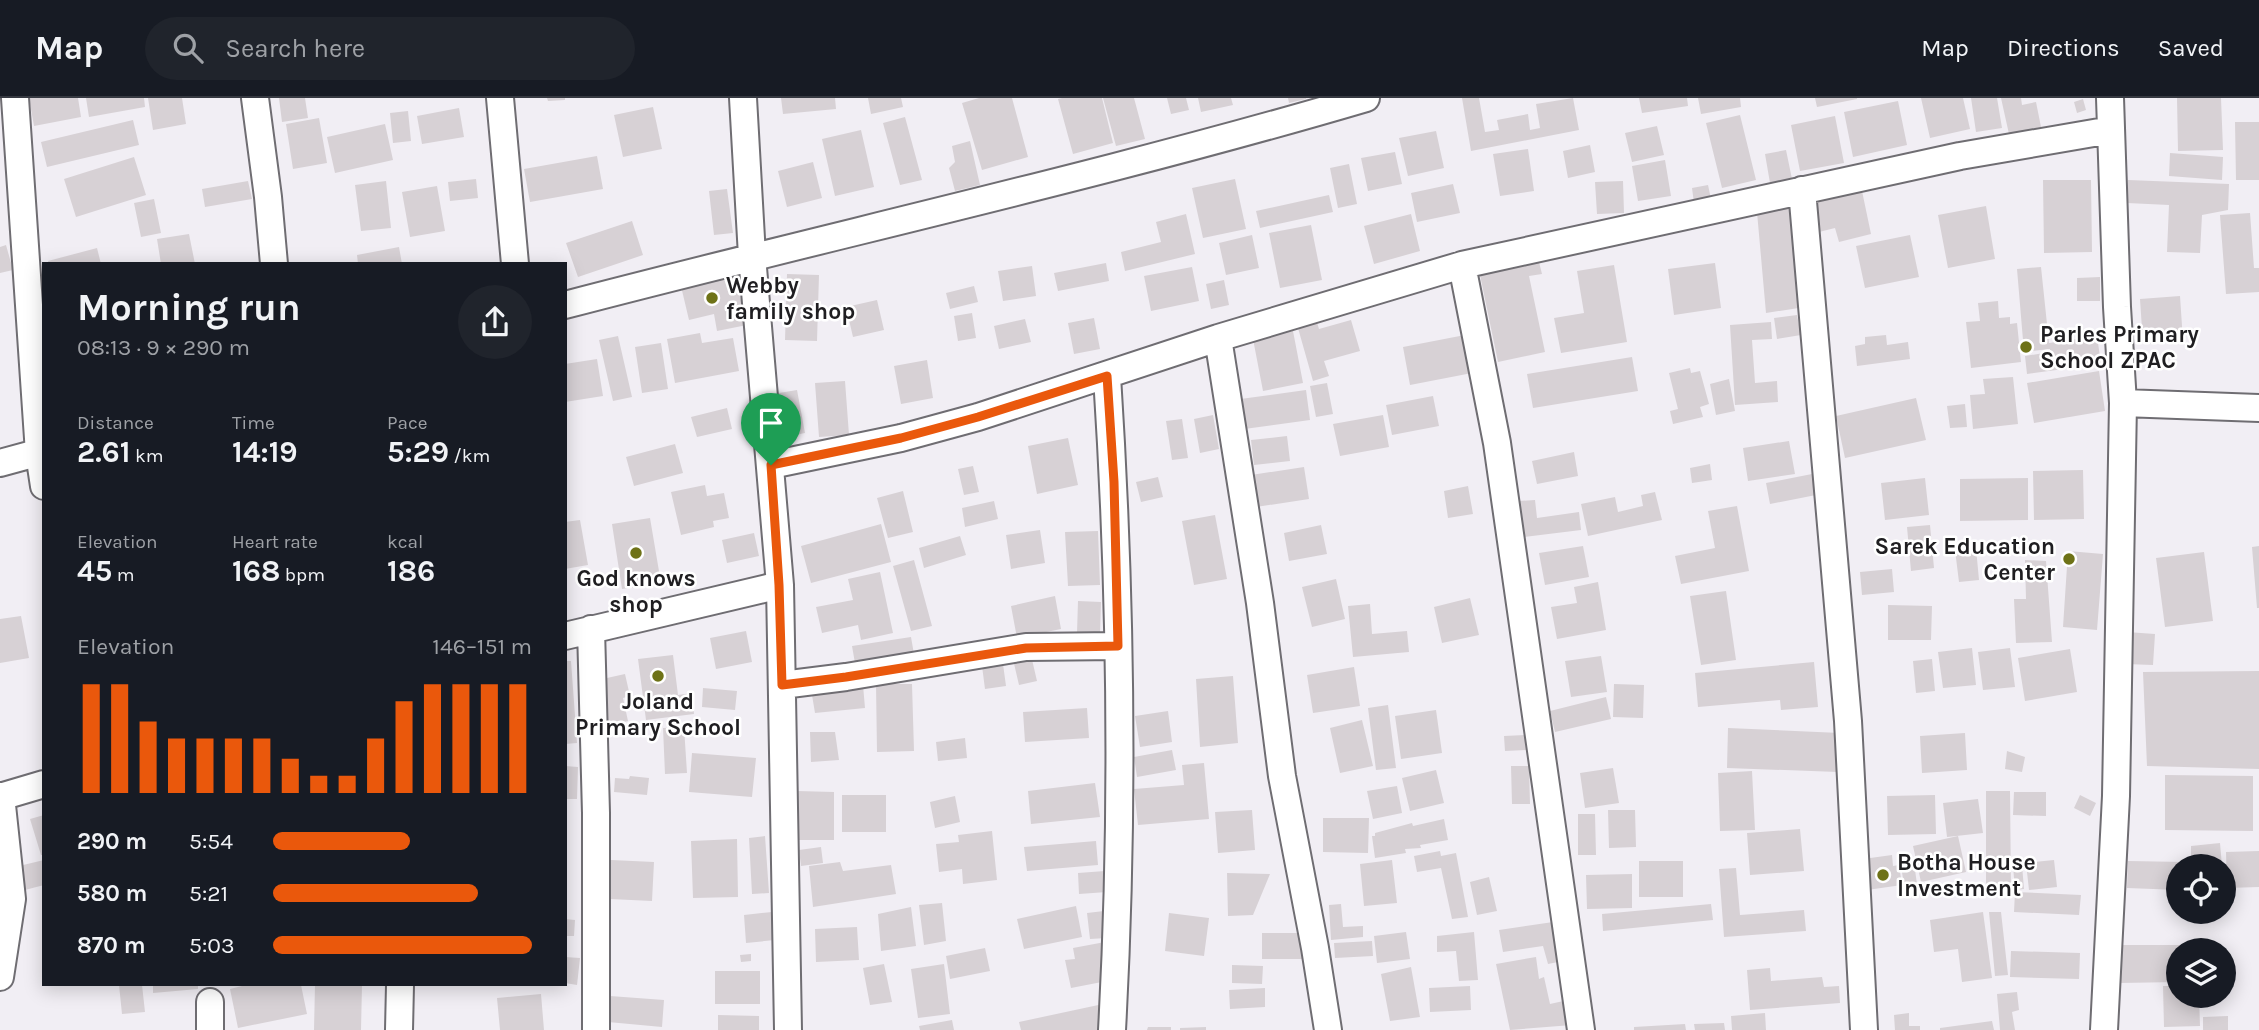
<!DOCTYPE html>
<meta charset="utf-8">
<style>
:root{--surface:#171b24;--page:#20242c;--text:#f1f3f6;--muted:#9ea1a6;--line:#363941;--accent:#ea580c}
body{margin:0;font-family:Karla,sans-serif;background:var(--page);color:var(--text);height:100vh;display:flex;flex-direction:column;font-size:26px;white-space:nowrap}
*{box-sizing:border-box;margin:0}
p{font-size:23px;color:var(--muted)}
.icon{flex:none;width:38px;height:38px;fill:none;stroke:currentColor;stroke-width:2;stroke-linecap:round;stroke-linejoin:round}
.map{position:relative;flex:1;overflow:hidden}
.sheet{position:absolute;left:42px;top:164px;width:525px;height:724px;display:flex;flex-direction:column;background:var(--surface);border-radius:0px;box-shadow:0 4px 18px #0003}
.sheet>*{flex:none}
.controls{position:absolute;left:2166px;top:756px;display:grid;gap:14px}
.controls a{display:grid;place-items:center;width:70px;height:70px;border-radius:50%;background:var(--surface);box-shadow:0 4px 18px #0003;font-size:35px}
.pin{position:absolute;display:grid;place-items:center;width:60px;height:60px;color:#fff;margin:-72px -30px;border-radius:50% 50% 50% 0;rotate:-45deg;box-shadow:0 0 7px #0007}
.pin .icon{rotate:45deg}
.round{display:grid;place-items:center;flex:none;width:74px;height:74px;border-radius:37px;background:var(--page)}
.headline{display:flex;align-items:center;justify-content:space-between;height:119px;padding:0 35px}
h1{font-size:38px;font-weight:700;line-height:52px}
.stats{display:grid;grid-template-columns:repeat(3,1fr);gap:10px;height:119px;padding:7px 35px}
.stats div{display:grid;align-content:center}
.stats b{font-size:30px;font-weight:700}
.stats small{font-size:19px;font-weight:400}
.stats p{font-size:19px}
.chart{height:196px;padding:14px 35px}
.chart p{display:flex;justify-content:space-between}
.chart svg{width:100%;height:126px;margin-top:7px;stroke:var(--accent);stroke-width:6}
ul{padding:0 35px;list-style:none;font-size:23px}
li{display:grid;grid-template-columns:112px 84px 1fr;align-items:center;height:52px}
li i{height:18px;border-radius:9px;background:var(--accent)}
header{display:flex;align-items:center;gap:42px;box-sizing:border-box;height:98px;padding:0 35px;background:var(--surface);border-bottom:2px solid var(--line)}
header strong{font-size:33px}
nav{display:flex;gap:38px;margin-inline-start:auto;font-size:24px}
.search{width:490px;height:63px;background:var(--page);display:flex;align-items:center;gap:18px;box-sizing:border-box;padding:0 24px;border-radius:38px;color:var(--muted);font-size:26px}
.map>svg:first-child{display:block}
</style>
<header>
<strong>Map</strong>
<div class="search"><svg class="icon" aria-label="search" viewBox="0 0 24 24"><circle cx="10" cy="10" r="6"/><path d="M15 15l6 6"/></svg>Search here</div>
<nav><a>Map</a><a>Directions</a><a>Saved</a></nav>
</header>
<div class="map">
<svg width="2259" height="932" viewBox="0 0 2259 932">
<rect width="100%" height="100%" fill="#f1eef4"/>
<path fill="#d7d1d5" d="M29 0H78L81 19 34 28Z
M86 0H144L145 9 89 19Z
M148 0H182L186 26 153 32Z
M279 0H305L308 20 282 24Z
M547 0H565V2L548 3Z
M781 0H835L836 11 783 16Z
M868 0H901L903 9 871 16Z
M979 0H1012L1028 59 982 72 962 5Z
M1062 0H1102L1113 45 1073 56 1058 1Z
M1103 0H1134L1145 41 1116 48Z
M1167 0H1186L1189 12 1171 16Z
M1198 0H1231L1233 7 1201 14Z
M1288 0H1306V1L1289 5Z
M1462 0H1479L1485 34 1499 32 1497 22 1528 16 1530 32 1540 30 1536 6 1573 0 1579 32 1471 53Z
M1639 0H1687L1688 8 1642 15Z
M1698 0H1740L1741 9 1701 16Z
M1815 0H1857V1L1817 9Z
M1921 0H1963L1970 31 1930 40Z
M1971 0H1997L2002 30 1976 34Z
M2001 0H2021L2022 7 2036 4 2041 29 2009 36Z
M2177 0H2221L2223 52 2178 53Z
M2083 1 2086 12 2077 15 2074 4Z
M1898 3 1907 47 1853 59 1844 14Z
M653 9 662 51 623 59 614 17Z
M459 10 464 39 422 46 417 18Z
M408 13 411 43 393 45 390 15Z
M1740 17 1756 82 1722 90 1706 25Z
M1835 18 1844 65 1800 73 1791 27Z
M905 19 922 82 900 87 883 25Z
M319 20 327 65 293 71 286 26Z
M133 22 139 47 47 69 41 44Z
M2235 24H2259V82H2236Z
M385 26 393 62 335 75 327 39Z
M1657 28 1664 57 1632 64 1625 35Z
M861 32 874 89 835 98 822 41Z
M1436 33 1444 70 1408 78 1399 40Z
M970 43 980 87 955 93 949 70 955 64 952 48Z
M1590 47 1595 74 1568 80 1563 53Z
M1528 51 1534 93 1500 98 1493 56Z
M1786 52 1792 81 1770 85 1765 56Z
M1395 54 1402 86 1368 93 1361 60Z
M2170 55 2223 59 2222 82 2169 78Z
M597 58 603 91 530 104 524 71Z
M134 59 146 97 76 119 64 81Z
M1665 62 1671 98 1638 103 1632 68Z
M813 64 822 100 787 109 778 73Z
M1349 66 1357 106 1338 110 1330 70Z
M476 81 478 100 450 103 448 84Z
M1235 81 1246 131 1203 140 1192 90Z
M2043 82H2091L2092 154 2044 155Z
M2128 82 2229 86 2228 112 2202 117 2200 155 2167 154 2169 107 2127 105Z
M248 83 252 101 205 109 202 91Z
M386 83 391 130 361 133 355 87Z
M1623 83 1624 115 1597 116 1595 84Z
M1453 86 1460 115 1417 124 1411 95Z
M1708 87 1711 101 1694 105 1692 90Z
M437 88 445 133 410 139 402 94Z
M727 91 733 135 714 137 709 93Z
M1862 93 1871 136 1839 144 1835 130 1819 134 1813 104Z
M1329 97 1333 114 1260 130 1256 113Z
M154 101 161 135 141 139 134 105Z
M1986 108 1995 161 1948 170 1938 117Z
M1795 110 1805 209 1766 215 1757 114Z
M2250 115 2254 170H2259V194L2226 196 2220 117Z
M1186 116 1195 156 1125 173 1121 154 1161 144 1156 124Z
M1411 116 1420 153 1374 166 1364 128Z
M632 123 643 157 578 179 566 145Z
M1311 127 1322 182 1280 190 1269 135Z
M189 136 195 166H161L157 141Z
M1252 137 1259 170 1226 177 1219 145Z
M1910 137 1919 179 1865 190 1856 148Z
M6 147 13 172 0 175V149Z
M399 149 402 166H358L357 157Z
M97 150 101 166H49L48 163Z
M1538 160 1542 176 1529 178 1545 254 1498 264 1479 172Z
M1106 165 1109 183 1058 193 1054 175Z
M1715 165 1721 210 1674 217 1668 171Z
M1614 167 1627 244 1561 255 1554 220 1584 215 1577 173Z
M1032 168 1036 198 1003 203 998 173Z
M1192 169 1199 203 1151 213 1144 178Z
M2041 169 2049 245 2097 238 2101 266 2027 276 2025 258 2050 254V251L2024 254 2017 171Z
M734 172 747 227 717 233 714 216 689 222 680 184Z
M787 176 819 177 817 243 785 242Z
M2100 179V203H2077V180Z
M1224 182 1229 207 1211 211 1206 186Z
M974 188 978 204 950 211 946 195Z
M2180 198 2183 243 2143 246 2140 201Z
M877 202 884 232 853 239 846 209Z
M1998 203 1999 220 2010 219V226L2017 225 2021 264 1971 270 1966 224 1980 223 1978 205Z
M972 215 976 240 958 243 954 218Z
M1797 217 1801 237 1777 241 1774 220Z
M1315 218 1319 231 1351 222 1360 253 1324 263 1329 278 1313 283 1296 223Z
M1094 220 1100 251 1074 256 1068 225Z
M1025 221 1031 244 999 251 994 228Z
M1771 224 1772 241 1752 242 1755 285 1777 283 1778 304 1735 307 1730 227Z
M1293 233 1303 285 1263 293 1253 241Z
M700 235 702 245 733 240 739 273 675 285 667 241Z
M1465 237 1472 275 1410 287 1403 249Z
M1886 237 1887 247 1908 244 1910 261 1857 268 1855 248 1865 246V239Z
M618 238 632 299 613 303 599 242Z
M661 245 668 291 642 295 635 249Z
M1632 259 1638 293 1533 310 1527 276Z
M597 261 603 298 565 304V266Z
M927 262 933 300 901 306 894 268Z
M1690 270 1691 275 1700 273 1709 306 1700 309 1703 319 1673 326 1670 313 1678 311 1669 275Z
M2099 273 2105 313 2034 325 2027 285Z
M2013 279 2018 326 1973 331 1970 297 1985 296 1983 281Z
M1729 281 1735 313 1716 317 1710 286Z
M845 283 849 337 819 339 815 285Z
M1327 285 1333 316 1316 319 1310 288Z
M797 292 805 335 781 340 773 296Z
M1306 292 1310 322 1237 332 1233 302Z
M1433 298 1439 328 1392 337 1386 307Z
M1916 300 1926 342 1845 360 1836 318Z
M1965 306 1967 329 1950 330 1947 308Z
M727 310 732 331 697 339 691 319Z
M1213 317 1219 351 1200 355 1194 321Z
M1383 317 1389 349 1340 358 1333 326Z
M1182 321 1188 360 1172 362 1166 323Z
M1287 338 1290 363 1254 367 1251 342Z
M1068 340 1078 387 1037 396 1028 348Z
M1789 343 1795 376 1748 383 1743 350Z
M675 346 683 375 634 388 626 359Z
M1574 354 1578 378 1537 386 1532 363Z
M1710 366 1712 382 1692 385 1690 370Z
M973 368 979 394 964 397 958 371Z
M1304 369 1309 401 1256 409 1251 377Z
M2083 372 2084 421 2034 422 2033 373Z
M1812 376 1816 397 1770 406 1766 385Z
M1158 379 1163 399 1141 404 1136 384Z
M1925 380 1929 417 1885 422 1881 385Z
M2028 380V422L1960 423V381Z
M705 387 707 398 724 395 729 420 713 423 714 429 681 437 671 394Z
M1468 388 1473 416 1448 420 1444 393Z
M903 393 913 434 888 440 877 400Z
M1655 394 1662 422 1588 438 1581 406 1615 399 1618 414 1643 408 1641 397Z
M1535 402 1537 420 1579 414 1581 432 1523 439 1518 403Z
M994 403 998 421 965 429 962 410Z
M1737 408 1749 473 1681 486 1675 458 1715 450 1708 413Z
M1215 417 1227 481 1194 487 1182 423Z
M650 420 661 485 622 491 612 426Z
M580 422 588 467 565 471V424Z
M881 426 891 464 811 485 801 448Z
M1321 427 1327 456 1289 463 1284 435Z
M1930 427 1934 470 1911 473 1907 429Z
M1040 432 1045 465 1011 471 1006 437Z
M1098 433 1100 487 1068 488 1065 434Z
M754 435 759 458 727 465 722 442Z
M960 438 966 457 924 470 919 450Z
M1583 448 1589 479 1545 487 1539 455Z
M2259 448V510H2257L2252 449Z
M1976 450 1979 482 1959 484 1955 452Z
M2068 453 2103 456 2097 532 2063 529Z
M2204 454 2213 523 2165 529 2156 460Z
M914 462 932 528 911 533 893 468Z
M2025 462 2046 463 2052 544 2016 545 2014 501H2026Z
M1892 471 1894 494 1862 497 1860 474Z
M880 474 893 535 861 542 858 527 822 535 816 509 853 502 848 481Z
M1336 481 1345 521 1312 529 1302 489Z
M1598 484 1606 532 1557 541 1551 509 1577 505 1574 489Z
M1726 493 1736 562 1701 567 1690 498Z
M1055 498 1061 531 1017 540 1011 508Z
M1470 500 1479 537 1442 545 1434 509Z
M1078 503 1101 504 1100 536 1077 535Z
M1370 506 1372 536 1407 533 1409 554 1353 559 1348 508Z
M1888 507 1932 508 1931 542H1888Z
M21 518 29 560 0 565V521Z
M746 533 752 564 716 571 710 540Z
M2127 534 2155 536 2153 567 2125 566Z
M911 539 915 562 856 571 852 548Z
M1972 550 1976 587 1943 590 1938 554Z
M2010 550 2015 589 1983 592 1978 554Z
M2070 551 2077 594 2025 603 2018 560Z
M1030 553 1037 583 1019 587 1012 557Z
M673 557 678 597 692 595 694 616 646 622 638 561Z
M1601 558 1607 594 1571 599 1565 563Z
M1932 561 1935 593 1916 595 1913 563Z
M565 563H571L577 645 565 646Z
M1814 564 1818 609 1781 612 1780 602 1698 609 1695 575Z
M1003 566 1006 588 985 591 982 568Z
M1354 569 1360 608 1313 615 1307 577Z
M2259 573V671L2147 668 2143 574Z
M625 576 630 598 623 600 628 623 608 628 598 582Z
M1233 578 1238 645 1200 649 1196 581Z
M876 586H912L914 653 877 654Z
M1614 586 1644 587 1643 620 1613 619Z
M863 587 865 610 815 615 811 591Z
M703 590 737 593 735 612 702 609Z
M1606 599 1611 621 1555 634 1550 613Z
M1388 607 1396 670 1376 672 1368 610Z
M1087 610 1089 640 1025 644 1023 614Z
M1436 612 1442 655 1401 661 1395 618Z
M1168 613 1172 644 1140 649 1135 618Z
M1362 622 1373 668 1340 675 1330 630Z
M684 629 687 675 665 676 663 630Z
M1728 630 1840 635 1838 674 1727 670Z
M810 634H835L839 662 811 664Z
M1965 635 1967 672 1922 675 1920 638Z
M1525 637 1526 652 1505 653 1504 638Z
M965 640 967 660 938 663 936 644Z
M1172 652 1176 672 1137 679 1134 659Z
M2007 653 2025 659 2022 674 2005 671Z
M692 655 756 660 752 699 689 694Z
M1204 665 1209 721 1138 727 1134 691 1184 687 1182 667Z
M565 668 578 669 577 701H565Z
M1511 668H1529L1530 706H1512Z
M1613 670 1619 705 1585 710 1580 675Z
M1436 672 1444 705 1410 713 1402 680Z
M1752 673 1755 732 1720 733 1718 675Z
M2165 677 2253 678V733L2165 732Z
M630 678 649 680 647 697 614 694 615 680 629 681Z
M1095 685 1100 719 1031 726 1028 693Z
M1397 688 1402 715 1373 721 1367 693Z
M797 693 834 694V742H797Z
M1986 693H2010L2011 793 1986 794Z
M2014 694H2046V718L2013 717Z
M842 697H886V734H842Z
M1935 697 1936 736 1888 737 1887 698Z
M2080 697 2096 705 2090 718 2074 710Z
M955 698 960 724 935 730 930 704Z
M1978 701 1983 735 1947 739 1943 705Z
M1252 712 1255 752 1218 755 1215 714Z
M1608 712H1635L1636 749 1609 750Z
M1578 716H1595L1596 757H1578Z
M44 717V757H41L30 721Z
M1323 720H1369L1368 755 1323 754Z
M1444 721 1448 742 1420 747 1421 750 1405 751 1406 755 1375 760 1372 738H1375V735L1412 725 1413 728Z
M1800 731 1804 773 1750 777 1747 735Z
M992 733 997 782 963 786 962 771 939 774 936 746 959 744 958 737Z
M765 738 769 795 752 796 749 740Z
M1958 738 1966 774 1921 784 1913 748Z
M737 741 738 799 693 800 691 743Z
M1096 743 1098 767 1027 773 1024 749Z
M2220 745 2222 768H2191V748Z
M821 749 823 765 801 768 799 752Z
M1440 753 1441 758 1456 755 1468 819 1452 821 1441 770 1417 774 1414 758Z
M2259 753V789L2227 790 2226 754Z
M1892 757 1893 768 1899 767 1902 787 1867 792 1863 761Z
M44 762V787L25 792 19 768Z
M611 762 654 764 652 803 610 801Z
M1392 762 1397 805 1364 808 1360 766Z
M2054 762 2057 789 2029 792 2026 765Z
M1639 763H1683V799H1639Z
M2128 763 2185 764V768H2179V792L2127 790Z
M840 764 843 773 891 767 896 796 813 809 809 768Z
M1914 765 1917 786 1904 788 1901 767Z
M2022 767 2024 791 2015 792 2013 768Z
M1736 770 1740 817 1804 812 1806 833 1724 839 1719 771Z
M1105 773 1107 794 1079 796 1078 775Z
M1227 775 1270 776 1253 817 1228 818Z
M1632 776V810L1587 811 1586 777Z
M1489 779 1497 813 1477 817 1470 784Z
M2015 794 2081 797 2079 817 2014 814Z
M942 805 946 843 924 847 919 807Z
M1341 806 1343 829 1363 828V839L1331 842 1329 807Z
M1711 806 1713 822 1603 833 1602 816Z
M1076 808 1082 839 1024 851 1017 821Z
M911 809 916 848 881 853 878 816Z
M1104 813 1107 840 1090 841 1087 815Z
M772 814 775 842 746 845 744 817Z
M1983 814 1992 880 1962 884 1958 851 1934 854 1930 822Z
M1989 814H2001L2008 877 1995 878Z
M1169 815 1209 820 1204 858 1165 853Z
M565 821 575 822 574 838H565Z
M1560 823 1568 862 1548 866 1543 848 1503 854 1499 832Z
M857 829 859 862 816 864 815 831Z
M1406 834 1410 861 1377 865 1374 838Z
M1474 834 1478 882 1459 883 1456 853 1437 854V838Z
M1262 835H1303V861H1262Z
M1372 843 1373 858 1335 860 1334 845Z
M1105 844 1112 882 1071 890 1065 862 1075 861 1073 850Z
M2118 847H2218V852H2179V884L2119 885Z
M985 850 990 873 950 881 946 858Z
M2011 853 2080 855 2079 881 2010 879Z
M751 856V863L741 864 740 857Z
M565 859 580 860 577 887 565 885Z
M1536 859 1539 881 1544 879 1550 906 1568 902 1572 927 1510 932 1496 866Z
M884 866 892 904 870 907 863 870Z
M944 866 950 916 918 920 911 871Z
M1232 867 1263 868 1262 886 1232 885Z
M1411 869 1420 919 1390 923 1381 876Z
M1770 870 1771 883 1822 879 1824 889 1839 888 1840 905 1750 912 1747 872Z
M715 873H760V906H715Z
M119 887H142L145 914 122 916Z
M153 887H198V891L153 895Z
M246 887H301L307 916 238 930 230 891Z
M315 887H362L361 932H314Z
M1470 888 1471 912 1430 914 1429 890Z
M2163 888H2179V898H2199L2200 928 2164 929Z
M1265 890V909L1230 911 1229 892Z
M2017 894 2019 912 2012 914 2015 932H2000L1997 896Z
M541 896 544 932H500L497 900Z
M610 898 664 902 662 929 608 924Z
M1103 906 1108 930 1098 932H1021L1019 924Z
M1765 915 1766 932H1732L1731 918Z
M1909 915V928H1920V932H1895L1894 917Z
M718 917 759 918V932H718Z
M2228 918V932H2203V919Z
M952 922 954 932H920L919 928Z
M1992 923 1994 932H1940V930Z
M1724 925 1725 932H1695L1694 926Z
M1685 926 1686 932H1634V929Z
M1148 929H1171V932H1147Z
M1206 929V932H1180V930Z"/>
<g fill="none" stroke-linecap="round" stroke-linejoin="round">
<defs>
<path id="minor" d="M15 0 39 355 44 388
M255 0 268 99 274 166
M500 0 515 166
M743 0 752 158 780 487 788 932
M1802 92 1848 623 1864 932
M1462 167 1497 345 1581 932
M565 207C832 137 1101 78 1366 0
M1218 240 1260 505 1282 678 1315 850 1328 932
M1107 278C1121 495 1124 714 1112 932
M2123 305 2259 310
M0 365 44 353
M771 367 901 340 978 319 1218 240 1462 167 1960 58 2111 32
M591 531 596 715V932
M565 538 780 487
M782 587 846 579 1026 549 1118 548
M0 699 44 686
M0 879 12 801 1 698
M210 904V932
M399 932 400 887
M2104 932 2116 698 2123 305 2117 209 2110 0"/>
</defs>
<use href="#minor" stroke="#6f6d72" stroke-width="30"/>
<use href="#minor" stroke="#fff" stroke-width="26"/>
</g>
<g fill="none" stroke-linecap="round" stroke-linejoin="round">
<defs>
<path id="route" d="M1107 278 1114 384 1118 548 1026 550 846 579 782 587 779 487 771 367 901 340 978 319Z"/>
</defs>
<use href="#route" stroke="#fff" stroke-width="14"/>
<use href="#route" stroke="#ea580c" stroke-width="9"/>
</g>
<g fill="#6e7217" stroke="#fff" stroke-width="2.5">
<circle cx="712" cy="200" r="7"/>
<circle cx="2026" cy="249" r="7"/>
<circle cx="636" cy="455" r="7"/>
<circle cx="2069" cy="461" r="7"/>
<circle cx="658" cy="578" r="7"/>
<circle cx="1883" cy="777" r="7"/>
</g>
<g text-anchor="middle" stroke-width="5" stroke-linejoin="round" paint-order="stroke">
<g font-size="23" font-weight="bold" fill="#1f1e21" stroke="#fff" text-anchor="start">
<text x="726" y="195">Webby<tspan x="726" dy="26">family shop</tspan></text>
<text x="2040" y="244">Parles Primary<tspan x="2040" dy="26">School ZPAC</tspan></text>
<text x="2055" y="456" text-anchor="end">Sarek Education<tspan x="2055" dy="26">Center</tspan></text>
<text x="636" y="488" text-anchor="middle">God knows<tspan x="636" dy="26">shop</tspan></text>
<text x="658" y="611" text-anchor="middle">Joland<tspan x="658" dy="26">Primary School</tspan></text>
<text x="1897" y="772">Botha House<tspan x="1897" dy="26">Investment</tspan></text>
</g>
</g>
</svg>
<div class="controls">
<a><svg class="icon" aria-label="locate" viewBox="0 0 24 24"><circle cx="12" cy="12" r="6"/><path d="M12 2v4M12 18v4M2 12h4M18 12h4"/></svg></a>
<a><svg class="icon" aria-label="layers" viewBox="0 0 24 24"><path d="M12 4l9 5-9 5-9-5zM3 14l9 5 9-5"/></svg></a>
</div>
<div class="pin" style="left:771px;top:367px;background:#1e9e55"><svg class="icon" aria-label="arrive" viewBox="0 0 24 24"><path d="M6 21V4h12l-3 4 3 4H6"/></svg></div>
<section class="sheet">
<div class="headline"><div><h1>Morning run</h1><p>08:13 · 9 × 290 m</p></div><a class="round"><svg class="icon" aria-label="share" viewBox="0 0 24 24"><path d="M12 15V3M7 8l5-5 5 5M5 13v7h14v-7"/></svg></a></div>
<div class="stats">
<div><p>Distance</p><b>2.61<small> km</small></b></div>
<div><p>Time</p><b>14:19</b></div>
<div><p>Pace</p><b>5:29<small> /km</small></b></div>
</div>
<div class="stats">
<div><p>Elevation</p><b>45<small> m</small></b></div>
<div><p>Heart rate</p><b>168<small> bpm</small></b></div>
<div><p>kcal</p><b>186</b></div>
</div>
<div class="chart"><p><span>Elevation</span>146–151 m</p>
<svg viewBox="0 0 160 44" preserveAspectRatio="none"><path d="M5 44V6M15 44V6M25 44V19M35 44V25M45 44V25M55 44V25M65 44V25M75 44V32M85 44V38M95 44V38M105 44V25M115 44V12M125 44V6M135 44V6M145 44V6M155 44V6"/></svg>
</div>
<ul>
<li><b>290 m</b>5:54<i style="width:53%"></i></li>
<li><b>580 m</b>5:21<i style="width:79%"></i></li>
<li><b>870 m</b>5:03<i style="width:100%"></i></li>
</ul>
</section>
</div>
